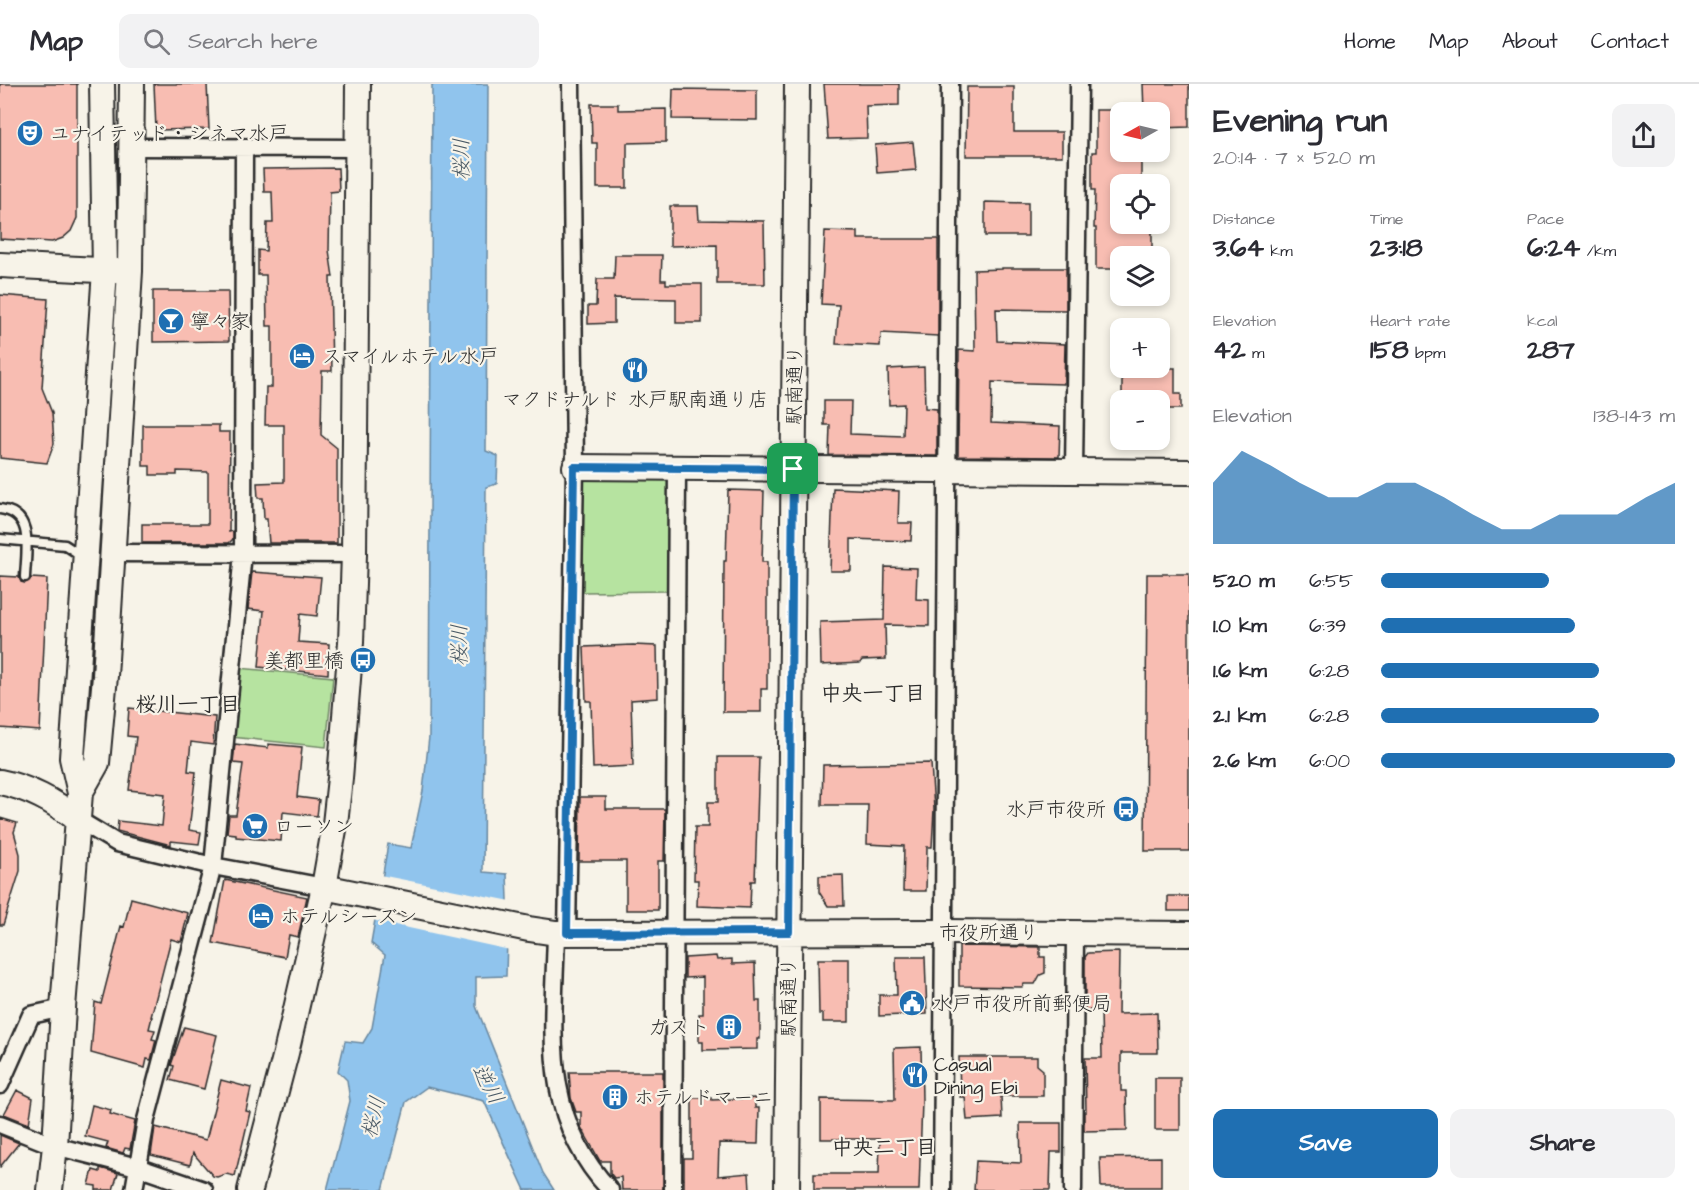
<!DOCTYPE html>
<meta charset="utf-8">
<style>
:root{--surface:#fff;--page:#f2f2f3;--text:#2b2b33;--muted:#7c7c81;--line:#e1e1e2;--accent:#1f6fb2}
body{margin:0;font-family:"Architects Daughter","Klee One",sans-serif;background:var(--page);color:var(--text);height:100vh;display:flex;flex-direction:column;font-size:22px;white-space:nowrap}
*{box-sizing:border-box;margin:0}
p{font-size:20px;color:var(--muted)}
.icon{flex:none;width:33px;height:33px;fill:none;stroke:currentColor;stroke-width:2;stroke-linecap:round;stroke-linejoin:round}
.map{position:relative;flex:1;overflow:hidden}
.details{display:flex;flex-direction:column;background:var(--surface);width:510px}
.details>*{flex:none}
.needle{width:39px;rotate:262deg}
.controls{position:absolute;left:1110px;top:18px;display:grid;gap:12px}
.controls a{display:grid;place-items:center;width:60px;height:60px;border-radius:12px;background:var(--surface);box-shadow:0 3px 9px #0003;font-size:30px}
.pin{position:absolute;display:grid;place-items:center;width:51px;height:51px;color:#fff;margin:-26px;border-radius:12px;box-shadow:0 3px 9px #0006}
.round{display:grid;place-items:center;flex:none;width:63px;height:63px;border-radius:12px;background:var(--page)}
.overview{display:flex;align-items:center;justify-content:space-between;height:102px;padding:0 24px}
h1{font-size:33px;font-weight:700;line-height:45px}
.stats{display:grid;grid-template-columns:repeat(3,1fr);gap:9px;height:102px;padding:6px 24px}
.stats div{display:grid;align-content:center}
.stats b{font-size:26px;font-weight:700}
.stats small{font-size:16px;font-weight:400}
.stats p{font-size:16px}
.chart{height:168px;padding:12px 24px}
.chart p{display:flex;justify-content:space-between}
.chart svg{width:100%;height:108px;margin-top:6px;fill:var(--accent);opacity:.7}
.primary-button{display:flex;gap:12px;margin-top:auto;padding:12px 24px}
.primary-button a{flex:1;height:69px;border-radius:12px;background:var(--accent);color:#fff;font-size:24px;font-weight:700;line-height:69px;text-align:center}
.primary-button a+a{background:var(--page);color:var(--text)}
ul{padding:0 24px;list-style:none;font-size:20px}
li{display:grid;grid-template-columns:96px 72px 1fr;align-items:center;height:45px}
li i{height:15px;border-radius:8px;background:var(--accent)}
header{display:flex;align-items:center;gap:36px;box-sizing:border-box;height:84px;padding:0 30px;background:var(--surface);border-bottom:2px solid var(--line)}
header strong{font-size:28px}
nav{display:flex;gap:33px;margin-inline-start:auto;font-size:21px}
.search{width:420px;height:54px;background:var(--page);display:flex;align-items:center;gap:15px;box-sizing:border-box;padding:0 21px;border-radius:12px;color:var(--muted);font-size:22px}
main{display:flex;flex:1;min-height:0}
.map>svg:first-child{display:block}
</style>
<header>
<strong>Map</strong>
<div class="search"><svg class="icon" aria-label="search" viewBox="0 0 24 24"><circle cx="10" cy="10" r="6"/><path d="M15 15l6 6"/></svg>Search here</div>
<nav><a>Home</a><a>Map</a><a>About</a><a>Contact</a></nav>
</header>
<main>
<div class="map">
<svg width="1189" height="1106" viewBox="0 0 1189 1106">
<rect width="100%" height="100%" fill="#f7f3e8"/>
<filter id="ink" filterUnits="userSpaceOnUse"><feTurbulence type="fractalNoise" baseFrequency=".0167" numOctaves="2"/><feDisplacementMap in="SourceGraphic" scale="12" xChannelSelector="R" yChannelSelector="G"/><feConvolveMatrix kernelMatrix="1 2 1 2 8 2 1 2 1" color-interpolation-filters="sRGB"/></filter>
<g filter="url(#ink)">
<path fill="#b6e3a0" stroke="#708766" stroke-width="1.5" d="M587 392 664 393 669 400 668 507 583 508 582 397Z
M238 584 333 593 326 663 231 653Z"/>
<path fill="#90c4ed" stroke="#68879f" stroke-width="1.5" d="M432 0H488L486 367 498 372 497 400 486 403 483 788 507 790 508 815 506 892 476 893V922L543 1089 554 1106H525L484 1017 427 1003 406 1018 383 1106H327L350 1017 347 996 338 987 345 957 363 959 372 944 385 871 371 859 388 760 411 764 423 707 429 653Z"/>
<path fill="#f7f3e8" d="M380 791 511 817 510 866 372 836Z"/>
<path fill="#f8bdb2" stroke="#2b2b2b" stroke-width="1.5" d="M0 0H77V134L71 147 63 154 52 158 0 155Z
M154 0H207L209 45 156 46Z
M824 0H899V21L866 22 867 54 828 55Z
M1143 0H1189V43L1160 44V28H1144Z
M967 3H1014V48H1062V72H966Z
M673 5 757 6V36L672 35Z
M591 20H618V26L666 25V58L627 59V104H597V59H592Z
M1096 26H1120V68H1141V100H1120V106H1112L1111 140H1152V172H1120V185H1096V144H1094L1095 106H1092V68H1096Z
M913 58 916 86 877 89 875 61Z
M338 84 339 107 330 108 329 166 333 193H330L332 287H322L321 351 337 364V459H269L267 435H264L263 414H258L257 399 284 398V341H265L266 303H272V242H267L266 191H258V166L266 167 267 139H273L272 108H264L263 85Z
M985 118 1028 119V152H985Z
M670 122H698L699 136 764 137 765 200H717V161L670 162Z
M825 147 858 148V155H938V252L881 249 880 262 836 260 839 221 821 220Z
M615 171H662L661 196H666V200H702V239H676V215L614 214V239L588 240V222H596L597 195H614Z
M1002 184H1066V226L996 225 997 257 1065 260 1064 300 992 298 991 339 1060 342 1059 373 958 372 959 266 975 267 974 186 1002 185Z
M153 207H228L229 257 153 258Z
M0 211 48 215 42 304 52 329 54 360 47 379 0 374Z
M924 283 925 324 937 325V372L829 371 830 341H824V317H851L850 350 903 352 904 320 889 321 888 285Z
M1122 284H1175V310H1181V325H1160V316H1122Z
M143 341H219V348H230L229 448 233 447V455L229 459H142V440H208V388L177 387V391H150V382H143Z
M833 404 899 407 898 439H912L911 457 851 455V487H830Z
M728 406 764 407 762 478H767V605H761V628H723L724 477H726Z
M885 483 917 484 916 515 929 516V542L885 541 886 575 862 576 860 579 821 581 820 538 884 536Z
M252 488 321 493 317 532 300 530 298 558 329 560 328 590 259 583 264 527 248 525Z
M1147 490H1189V767H1145Z
M0 492 19 493 21 498 25 499 31 494 47 495 40 647 0 644Z
M633 561 657 562 658 614 631 616 633 682 593 684 591 617H586L584 563Z
M129 624 215 633 213 661 191 658 188 687 196 688 189 746 201 748 199 760 171 757V761L117 747 118 737 162 742 165 710 129 706 136 653 127 652Z
M235 660 268 664V660L302 663 297 713 319 716 317 732 283 728 281 757 236 753V750L227 749 229 731H236L243 680 233 679Z
M718 673H759L755 797H751L750 824 697 822 698 796H694L695 743H708V718H718Z
M931 679 934 725 932 763H927L926 807H903L904 762 867 760 868 721H822L823 681Z
M580 713H606V725H665L664 777H658V826H626V777H579Z
M0 734 17 739 14 748 20 770V787L3 841H0Z
M843 791 844 822H828L819 808V792Z
M225 796 307 813 298 853 289 851 285 873 213 859Z
M1168 812H1189V827H1168Z
M131 814 188 829 181 858 171 855 151 933H152L149 945 155 946 152 955 156 956 151 976 147 975 145 984 91 969 95 918 101 920 121 842 124 843Z
M959 862 1040 863V873H1045V889L1040 891 1035 900H1024L1022 903 959 902Z
M1119 868 1118 930 1157 929 1158 969H1121V1007H1126L1127 1046 1084 1047V1028H1086L1085 974H1102L1101 926H1085V873L1088 869Z
M716 872 717 876 732 875V880L755 879 756 917H760V955H757V965L703 966V958H699V930H703V893L685 894V874Z
M896 873H925L927 930 879 932V911H897Z
M818 875H849V938H823V930H819Z
M184 943 217 951 204 1005 170 996 174 982 171 981Z
M921 963 922 1017 919 1106H814V1090H879L880 1055H821V1015L895 1016 894 964Z
M959 973H1037V981L1043 986V1012H1001L1002 1034 967 1036 965 1013H960Z
M569 988H663V1106H622L621 1093 614 1094 610 1089V1077H600L581 1043V1028H576L571 1014Z
M1155 994H1180V1046H1155Z
M221 996 251 1004 246 1027 250 1028 235 1092 226 1090 217 1093 213 1092 193 1069 190 1081 151 1071 155 1043 206 1056Z
M17 1006 33 1014 29 1040 4 1030Z
M692 1014H712V1016L755 1014V1024H759L758 1060 719 1059 718 1092 749 1089 750 1106H684V1074H692Z
M92 1021 111 1026 110 1030 135 1037 130 1065 125 1064 123 1069 106 1064 108 1058 85 1052Z
M1020 1039H1061V1068H1051L1050 1106H974L976 1077 1021 1079Z
M0 1051 19 1059 0 1083Z
M1161 1073V1103H1101L1100 1074Z
M100 1084 118 1089 113 1106H96V1102L89 1101 93 1086 100 1088Z"/>
<g fill="none" stroke-linecap="round" stroke-linejoin="round">
<defs>
<path id="lane" d="M0 425C35 429 26 467 25 493
M0 455 65 461 82 472"/>
<path id="street" d="M132 63 357 64
M1074 387 1079 0
M112 469 354 470
M77 735 117 759 213 782 324 803
M556 849C554 943 539 1031 610 1106
M567 849 575 383 571 0
M0 1001 31 931 63 924
M0 1040 55 1062 137 1083 204 1106
M134 1106 146 1036 213 782 243 469 244 65
M673 1106 677 384
M942 1106 950 0
M1073 1106 1075 849"/>
<path id="secondary" d="M0 181 118 187
M575 383 1189 388
M0 698C30 704 53 717 77 735
M80 709 97 679 105 592 130 187 132 0
M324 803 529 845 556 849 944 848 1189 850
M50 1106 55 1062 63 924 80 709 72 674 105 186 102 0
M250 1106 286 969 324 803 335 740 340 694 351 558 354 470 358 0
M787 1106 797 0"/>
</defs>
<use href="#lane" stroke="#2b2b2b" stroke-width="13"/>
<use href="#street" stroke="#2b2b2b" stroke-width="21"/>
<use href="#secondary" stroke="#2b2b2b" stroke-width="28"/>
<use href="#lane" stroke="#f7f3e8" stroke-width="8"/>
<use href="#street" stroke="#f7f3e8" stroke-width="16"/>
<use href="#secondary" stroke="#f7f3e8" stroke-width="24"/>
</g>
</g>
<g fill="none" stroke-linecap="round" stroke-linejoin="round" filter="url(#ink)">
<defs>
<path id="route" d="M574 383 793 385 789 848 567 849Z"/>
</defs>
<use href="#route" stroke="#fff" stroke-width="12"/>
<use href="#route" stroke="#1f6fb2" stroke-width="8"/>
</g>
<defs>
<symbol id="theatre-disc" viewBox="-11 -11 22 22"><circle r="9.5" fill="#1f6fb2" stroke="#f7f3e8"/><path d="M-5-5.5Q0-4 5-5.5V0Q5 5 0 6Q-5 5-5 0ZM-3.3-2.5H-1v1.5H-3.3ZM1-2.5H3.3v1.5H1ZM-2.8 1Q0 5.5 2.8 1Z" fill="#fff"/></symbol>
<symbol id="bar-disc" viewBox="-11 -11 22 22"><circle r="9.5" fill="#1f6fb2" stroke="#f7f3e8"/><path d="M-6-5H6L.8 .8V4.5H3.5V6h-7V4.5H-.8V.8Z" fill="#fff"/></symbol>
<symbol id="hotel-disc" viewBox="-11 -11 22 22"><circle r="9.5" fill="#1f6fb2" stroke="#f7f3e8"/><path d="M-6-4.5h1.5V1H6V5H4.5V3h-9V5H-6ZM-4 0a1.8 1.8 0 1 1 3.6 0ZM.5 0V-2.5h3Q6-2.5 6 0Z" fill="#fff"/></symbol>
<symbol id="restaurant-disc" viewBox="-11 -11 22 22"><circle r="9.5" fill="#1f6fb2" stroke="#f7f3e8"/><path d="M-5-6h1v4h1v-4h1v4h1v-4h1v5L-1.5 .5V6h-2V.5L-5-1ZM5-6V6H3V1.5H1.5Q1.5-4 5-6Z" fill="#fff"/></symbol>
<symbol id="bus-disc" viewBox="-11 -11 22 22"><circle r="9.5" fill="#1f6fb2" stroke="#f7f3e8"/><path d="M-5-6H5V4H4V6H2V4H-2V6H-4V4H-5ZM-3.5-4V0h7V-4ZM-3.5 1.2v1.5H-2V1.2ZM2 1.2v1.5H3.5V1.2Z" fill="#fff"/></symbol>
<symbol id="supermarket-disc" viewBox="-11 -11 22 22"><circle r="9.5" fill="#1f6fb2" stroke="#f7f3e8"/><path d="M-6-5.5h2.5l.6 2H6L4.5 2H-2.5L-4.4-4H-6ZM-1.5 3.2a1.3 1.3 0 1 0 .1 0ZM3 3.2a1.3 1.3 0 1 0 .1 0Z" fill="#fff"/></symbol>
<symbol id="civic-disc" viewBox="-11 -11 22 22"><circle r="9.5" fill="#1f6fb2" stroke="#f7f3e8"/><path d="M-.6-6.5H3V-4.5H.6V-3L4-1V1h2V6H-6V1h2V-1L-.6-3ZM-1.2 2.5V6h2.4V2.5Z" fill="#fff"/></symbol>
<symbol id="building-disc" viewBox="-11 -11 22 22"><circle r="9.5" fill="#1f6fb2" stroke="#f7f3e8"/><path d="M-4-6H4V6H1V3H-1V6H-4ZM-2.5-4.3h1.7v1.8h-1.7ZM.8-4.3h1.7v1.8H.8ZM-2.5-1h1.7V.8h-1.7ZM.8-1h1.7V.8H.8Z" fill="#fff"/></symbol>
</defs>
<g fill-rule="evenodd">
<use href="#theatre-disc" x="15" y="34" width="30" height="30"/>
<use href="#bar-disc" x="156" y="222" width="30" height="30"/>
<use href="#hotel-disc" x="287" y="257" width="30" height="30"/>
<use href="#restaurant-disc" x="620" y="271" width="30" height="30"/>
<use href="#bus-disc" x="348" y="561" width="30" height="30"/>
<use href="#bus-disc" x="1111" y="710" width="30" height="30"/>
<use href="#supermarket-disc" x="240" y="727" width="30" height="30"/>
<use href="#hotel-disc" x="246" y="817" width="30" height="30"/>
<use href="#civic-disc" x="897" y="904" width="30" height="30"/>
<use href="#building-disc" x="714" y="928" width="30" height="30"/>
<use href="#restaurant-disc" x="900" y="976" width="30" height="30"/>
<use href="#building-disc" x="600" y="998" width="30" height="30"/>
</g>
<g text-anchor="middle" stroke-width="4.5" stroke-linejoin="round" paint-order="stroke">
<g font-size="20" fill="#2b2b2b" stroke="#f7f3e8" text-anchor="start">
<text x="50" y="56">ユナイテッド・シネマ水戸</text>
<text x="190" y="244">寧々家</text>
<text x="322" y="279">スマイルホテル水戸</text>
<text x="635" y="322" text-anchor="middle">マクドナルド 水戸駅南通り店</text>
<text x="344" y="583" text-anchor="end">美都里橋</text>
<text x="1106" y="732" text-anchor="end">水戸市役所</text>
<text x="274" y="749">ローソン</text>
<text x="280" y="839">ホテルシーズン</text>
<text x="932" y="926">水戸市役所前郵便局</text>
<text x="710" y="950" text-anchor="end">ガスト</text>
<text x="934" y="987">Casual<tspan x="934" dy="23">Dining Ebi</tspan></text>
<text x="634" y="1020">ホテルドマーニ</text>
</g>
<g font-size="20" fill="#2b2b2b" stroke="#f7f3e8">
<text transform="translate(794 301) rotate(-89)" y="7">駅南通り</text>
<text x="989" y="855">市役所通り</text>
<text transform="translate(788 913) rotate(-90)" y="7">駅南通り</text>
</g>
<g font-size="21" font-style="italic" fill="#495965" stroke="#f7f3e8">
<text transform="translate(461 75) rotate(-90)" y="7">桜川</text>
<text transform="translate(459 561) rotate(-90)" y="7">桜川</text>
<text transform="translate(488 1000) rotate(61)" y="7">逆川</text>
<text transform="translate(373 1033) rotate(-76)" y="7">桜川</text>
</g>
<g font-size="21" font-weight="bold" fill="#2b2b2b" stroke="#f7f3e8">
<text x="873" y="616">中央一丁目</text>
<text x="188" y="627">桜川一丁目</text>
<text x="884" y="1070">中央二丁目</text>
</g>
</g>
</svg>
<div class="controls">
<a><svg class="needle" viewBox="-14 -14 28 28"><path d="M0-13l5 13h-10z" fill="#e53935"/><path d="M0 13l5-13h-10z" fill="#7c7c81"/></svg></a>
<a><svg class="icon" aria-label="locate" viewBox="0 0 24 24"><circle cx="12" cy="12" r="6"/><path d="M12 2v4M12 18v4M2 12h4M18 12h4"/></svg></a>
<a><svg class="icon" aria-label="layers" viewBox="0 0 24 24"><path d="M12 4l9 5-9 5-9-5zM3 14l9 5 9-5"/></svg></a>
<a>+</a>
<a>−</a>
</div>
<div class="pin" style="left:793px;top:385px;background:#1e9e55"><svg class="icon" aria-label="arrive" viewBox="0 0 24 24"><path d="M6 21V4h12l-3 4 3 4H6"/></svg></div>
</div>
<section class="details">
<div class="overview"><div><h1>Evening run</h1><p>20:14 · 7 × 520 m</p></div><a class="round"><svg class="icon" aria-label="share" viewBox="0 0 24 24"><path d="M12 15V3M7 8l5-5 5 5M5 13v7h14v-7"/></svg></a></div>
<div class="stats">
<div><p>Distance</p><b>3.64<small> km</small></b></div>
<div><p>Time</p><b>23:18</b></div>
<div><p>Pace</p><b>6:24<small> /km</small></b></div>
</div>
<div class="stats">
<div><p>Elevation</p><b>42<small> m</small></b></div>
<div><p>Heart rate</p><b>158<small> bpm</small></b></div>
<div><p>kcal</p><b>287</b></div>
</div>
<div class="chart"><p><span>Elevation</span>138–143 m</p>
<svg viewBox="0 0 160 44" preserveAspectRatio="none"><path d="M0 44V19L10 6L20 12L30 19L40 25L50 25L60 19L70 19L80 25L90 32L100 38L110 38L120 32L130 32L140 32L150 25L160 19V44z"/></svg>
</div>
<ul>
<li><b>520 m</b>6:55<i style="width:57%"></i></li>
<li><b>1.0 km</b>6:39<i style="width:66%"></i></li>
<li><b>1.6 km</b>6:28<i style="width:74%"></i></li>
<li><b>2.1 km</b>6:28<i style="width:74%"></i></li>
<li><b>2.6 km</b>6:00<i style="width:100%"></i></li>
</ul>
<div class="primary-button"><a>Save</a><a>Share</a></div>
</section>
</main>
